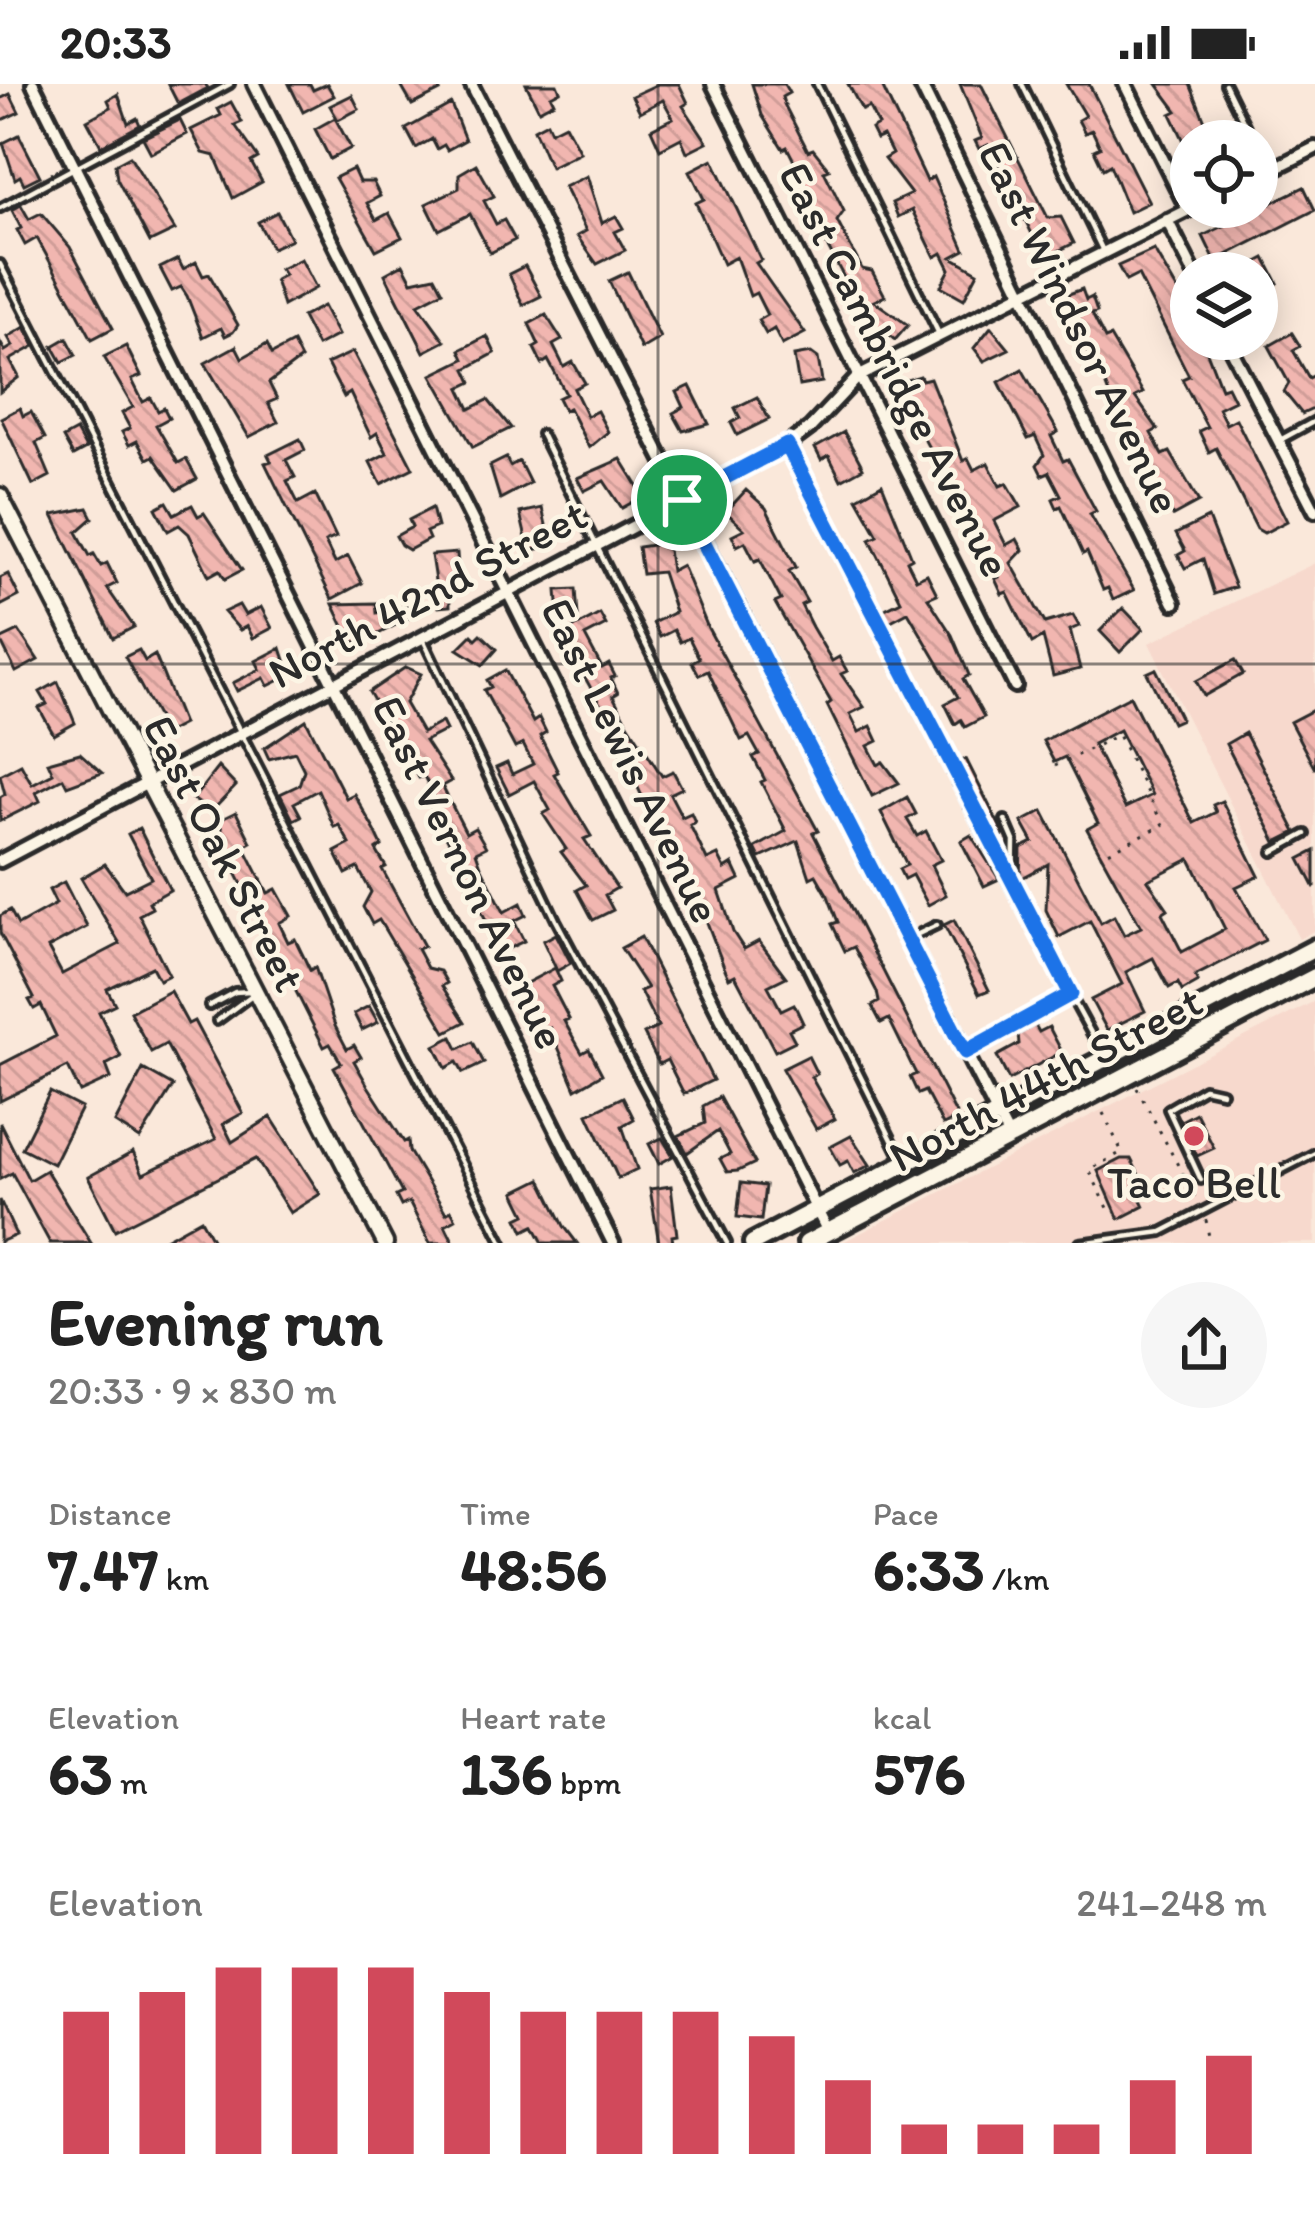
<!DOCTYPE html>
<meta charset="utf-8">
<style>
:root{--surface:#fff;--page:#f6f6f6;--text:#222;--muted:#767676;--accent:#d1495b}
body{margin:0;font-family:Itim,sans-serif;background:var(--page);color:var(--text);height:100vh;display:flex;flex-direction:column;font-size:45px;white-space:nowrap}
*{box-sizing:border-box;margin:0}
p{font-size:39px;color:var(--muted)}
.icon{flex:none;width:66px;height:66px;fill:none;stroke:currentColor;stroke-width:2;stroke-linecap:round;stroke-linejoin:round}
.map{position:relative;height:1159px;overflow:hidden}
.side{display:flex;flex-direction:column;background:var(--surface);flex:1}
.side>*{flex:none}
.buttons{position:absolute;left:1170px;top:36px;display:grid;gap:24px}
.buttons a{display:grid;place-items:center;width:108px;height:108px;border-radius:50%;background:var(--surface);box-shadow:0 6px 30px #0003;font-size:60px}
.pin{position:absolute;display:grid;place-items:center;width:102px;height:102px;color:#fff;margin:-51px;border:6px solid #fff;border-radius:50%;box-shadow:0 3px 12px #0007}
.round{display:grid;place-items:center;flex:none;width:126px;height:126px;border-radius:63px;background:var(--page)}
.overview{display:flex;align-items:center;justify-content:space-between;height:204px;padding:0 48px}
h1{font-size:66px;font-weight:700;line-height:90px}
.metrics{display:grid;grid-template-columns:repeat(3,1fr);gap:18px;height:204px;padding:12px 48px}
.metrics div{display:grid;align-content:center}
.metrics b{font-size:60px;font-weight:700}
.metrics small{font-size:33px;font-weight:400}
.metrics p{font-size:33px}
.chart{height:336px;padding:24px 48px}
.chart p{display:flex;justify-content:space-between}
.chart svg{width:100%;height:216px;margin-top:12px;stroke:var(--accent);stroke-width:6}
.status{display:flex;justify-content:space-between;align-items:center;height:84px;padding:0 60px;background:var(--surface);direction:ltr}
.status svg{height:33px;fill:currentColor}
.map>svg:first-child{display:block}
</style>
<div class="status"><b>20:33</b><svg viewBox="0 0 49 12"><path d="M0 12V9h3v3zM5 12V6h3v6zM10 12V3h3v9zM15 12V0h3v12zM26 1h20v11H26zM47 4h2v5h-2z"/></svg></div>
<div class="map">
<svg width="1315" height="1159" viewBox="0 0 1315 1159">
<defs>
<pattern id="building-back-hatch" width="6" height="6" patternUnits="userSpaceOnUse" patternTransform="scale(3)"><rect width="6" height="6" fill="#f1b6b0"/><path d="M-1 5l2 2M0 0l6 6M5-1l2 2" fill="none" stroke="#cf9d98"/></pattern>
</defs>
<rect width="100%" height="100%" fill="#fae8da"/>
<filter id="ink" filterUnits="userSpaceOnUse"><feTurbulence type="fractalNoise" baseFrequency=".00833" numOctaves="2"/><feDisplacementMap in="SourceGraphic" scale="24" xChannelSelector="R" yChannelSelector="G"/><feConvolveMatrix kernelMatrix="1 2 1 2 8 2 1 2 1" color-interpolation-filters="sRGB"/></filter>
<g filter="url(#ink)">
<path fill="#f7d9cd" d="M1315 479V846L1299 855 1149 559Z
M1315 917V1159H841Z"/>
<path fill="url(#building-back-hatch)" stroke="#2b2b2b" stroke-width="3" fill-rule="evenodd" d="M168 0H205L208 4 178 20Z
M289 0H310L313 6 327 0 334 12 303 28Z
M400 0H436L440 7 412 21Z
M526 0H557L560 7 551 12 554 18 539 26Z
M658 0H679L688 19 683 22 707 58 687 68 681 54 660 65 651 45 673 34 663 16 640 28 632 12Z
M752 0H784L789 9 782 13 784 20 808 67 813 65 829 85 824 87 844 127 837 137 862 185 872 187 885 212 874 217 908 241 895 256 885 248 881 253 856 231 850 219 856 216 824 156 808 115 812 113 787 63 783 65 762 31Z
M848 0H881L927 97 933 93 965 166 952 173 978 188 964 215 941 202 950 185 942 169 935 173 912 126 898 133 892 119 911 110 884 75 892 70 883 52 876 55 871 45 878 41 869 23 862 26Z
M960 0H981L1048 134 1061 133 1074 159 1044 174 988 61 979 65 975 57 982 54Z
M1066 0H1089L1149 118 1129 128 1110 81 1103 85 1094 66 1100 63 1092 46 1085 49 1078 36 1085 32Z
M1157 0H1190L1213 57H1184L1171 30 1177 27Z
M10 10 19 28 0 37V15Z
M118 10 128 39 137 34 140 41 101 62 87 36 111 23 108 16Z
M352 11 359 25 338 36 330 22Z
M231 18 242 38 235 41 258 74 251 78 262 98 233 114 215 72 203 69 191 46 221 31 218 25Z
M451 20 465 56 447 66 444 61 437 65 432 55 416 64 406 45Z
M335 34 351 64 330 75 315 45Z
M180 36 187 50 151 69 143 54Z
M547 38 551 47 565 40 580 68 550 83 534 45Z
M19 51 40 92 24 100 20 92 15 95 3 59Z
M130 72 175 146 150 158 117 95 115 80Z
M713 75 761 176 756 179 805 249 782 261 774 245 766 250 758 236 767 231 756 209 750 212 736 173 723 180 696 119 704 115 690 87Z
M476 80 494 112 484 117 496 140 504 136 515 156 490 169 470 130 439 146 426 120 459 104V90Z
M353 85 359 98H373L380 112 367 119 376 136 389 129 402 153 376 166 335 94Z
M587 92 602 139 616 132 623 144 615 148 625 166 597 180 577 152 586 147 564 103Z
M1304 103 1315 126 1215 177 1203 152Z
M21 121 29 135 41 129 70 163 113 244 92 255 37 154 25 161 17 146 21 144 12 126Z
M277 128 291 155 272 164 258 138Z
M1154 166 1191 230V255H1202L1221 304 1227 302 1234 316 1218 324 1226 340 1236 335 1287 437 1264 449 1257 445 1216 364 1209 368 1199 347 1207 343 1182 295 1189 292 1138 191 1126 197 1118 182Z
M1265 174 1278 199 1257 210V189H1237Z
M178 175 183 185 196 178 203 192 209 190 238 241 233 248 225 252 221 244 203 253 187 212 181 203 172 207 160 184Z
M301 175 316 204 283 222 275 196 284 191 280 185Z
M403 180 412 197 435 192 443 207 418 220 445 257 424 268 385 190Z
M525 182 541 212 523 221 509 190Z
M628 188 660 254 641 265 609 197Z
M1082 205 1086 216 1092 213 1097 228 1092 230 1105 255 1110 253 1143 309 1135 313 1158 345 1151 349 1163 371 1170 368 1199 418 1173 432 1114 323 1099 284 1073 247 1061 213Z
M323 222 338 251 317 262 302 233Z
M546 231 562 256 553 261 564 283 573 278 585 299 574 305 587 332 597 327 608 348 589 364 569 324 564 326 558 314 566 310 548 276 542 280 534 264 539 261 529 240Z
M25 243 35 262 10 276 19 293 0 308V258L5 267 13 262 8 253Z
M991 243 1009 265 984 277 974 264Z
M1292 249 1300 262 1293 266 1309 294 1315 291V324L1302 330 1284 308 1289 299 1269 262Z
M487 252 495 269 466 285 472 298 460 304 470 325 488 316 511 344 473 363 432 291 464 275 460 266Z
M67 254 76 271 62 278 53 262Z
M293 259 301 275 269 299 277 315 268 319 278 338 249 353 205 279 236 262 242 274 267 260 272 270Z
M126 262 141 292 132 296 143 318 151 314 158 327 164 324 169 334 156 341 178 379 186 375 197 395 177 406 153 372 147 375 137 357 129 361 122 348 130 344 122 329 133 323 104 273Z
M353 268 413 384 381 400 370 378 387 369 377 349 371 353 350 309 344 313 327 280Z
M811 269 818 274 822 298 799 302 794 272Z
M1022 285 1058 348 1051 352 1063 377 1068 375 1096 427 1090 430 1134 506 1113 516 1108 504 1103 506 1087 468 1083 470 1061 422 1057 424 1053 415 1061 411 1049 388 1042 391 1037 381 1044 371 1035 352 1028 355 999 298Z
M920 292 922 296 930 294 963 377 968 374 974 386 988 379 1000 402 1007 399 1021 423 994 437 1006 461 1017 455 1023 466 1011 479 1045 539 1073 531 1079 542 1070 546 1080 585 1053 592 1043 553 1032 559 1007 508 1002 510 995 495 999 493 910 329 900 298Z
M690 302 709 340 683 347 673 329 684 323 677 308Z
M757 313 769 335 737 351 731 339 740 334 735 324Z
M20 324 23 332 31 328 45 354 36 359 50 392 33 401 1 334Z
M76 347 86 365 73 372 63 354Z
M844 348 863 384 841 396 829 372 821 376 815 364Z
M300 355 305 366 286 376 295 393 287 397 298 419 315 410 336 453 325 458 335 479 348 472 362 499 332 515 265 379 271 377 268 371Z
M506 374 510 382 519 377 530 399 500 415 490 382Z
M621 375 644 412 622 424 604 397 584 407 577 394Z
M882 400 912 474 907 477 916 495 927 490 937 510 928 514 952 551 969 591 963 595 984 633 965 643 961 636 955 640 945 620 958 613 908 528 885 540 879 528 901 517 870 455 878 451 857 414Z
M746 406 766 424 796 483 789 487 807 518 801 521 812 543 832 577 839 573 847 587 841 590 864 623 850 630 859 648 871 642 878 657 868 662 878 681 883 678 899 699 872 712 827 621 831 618 775 519 781 516 760 475 755 477 745 458 737 462 732 451 744 445 726 428Z
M167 418 174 430 192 421 198 432 204 429 242 486 225 495 220 486 209 492 189 450 179 441 168 447 156 424Z
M88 424 93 434 77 448 90 472 94 470 101 482 107 479 117 499 107 504 134 543 113 554 53 431Z
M432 424 437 443 426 448 429 455 409 466 401 461 396 452 412 443 409 436Z
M542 424 551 462 529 467 520 429Z
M1208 434 1235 503 1214 510 1203 475 1185 484 1178 471 1185 467 1176 450Z
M667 459 671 487 682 481 708 544 818 747 813 749 958 1034 943 1041 925 1007 918 1010 910 993 916 990 889 935 881 939 872 922 879 918 877 908 854 863 845 867 832 840 838 838 828 812 816 791 810 794 798 757 760 774 755 764 786 747 761 698 765 696 753 673 759 670 749 652 741 656 708 587 699 591 692 578 699 574 689 554 680 558 674 546 660 553 653 539 675 528 662 488 642 490 638 463Z
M457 469 459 497 449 498 450 522 439 523 431 471Z
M8 490 19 512 0 522V494Z
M576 505 578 532 559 533 557 506Z
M376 519 377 529 407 522 413 532 361 559 351 557 333 520Z
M239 521 245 531 261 523 272 544 253 554 247 542 240 546 224 528Z
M1123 524 1143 545 1120 568 1100 547Z
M600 530 606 541 585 552 602 584 609 580 615 592 611 594 618 609 613 612 624 633 662 692 673 687 682 704 670 710 682 733 691 729 695 738 690 741 707 776 718 771 725 785 733 780 740 795 719 806 733 848 744 865 759 857 786 893 768 902 781 926 794 920 803 939 789 946 795 957 775 967 735 891 729 894 724 883 695 807 656 735 653 736 620 665 624 663 561 551Z
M19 547 38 576 16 588 0 556Z
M481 550 497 565 483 581 458 565 472 551 476 555Z
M281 564 290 591 268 602 264 594 237 607 233 599 260 585 256 577Z
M139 566 145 577 155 571 183 640 166 649 125 573Z
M1235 576 1243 590 1204 612 1196 597Z
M406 583 421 590 405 619 422 649 442 638 446 646 425 657 451 697 442 702 466 749 475 744 486 763 476 768 481 782 504 828 521 819 526 831 514 837 524 857 503 867 455 779 459 777 428 718 435 715 424 692 419 694 369 608Z
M1156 585 1181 635 1172 639 1147 589Z
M505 586 533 638 539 634 546 648 540 652 558 688 554 690 591 752 584 755 617 804 605 811 613 826 593 836 577 806 586 801 561 768 566 765 543 730 550 726 534 697 509 710 496 684 507 679 512 690 533 680 523 660 515 664 484 606 491 603 487 596Z
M58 598 75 639 54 651 39 624 47 620 40 608Z
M1130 612 1194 739 1216 728 1213 721 1222 717 1259 792 1236 803 1265 856 1195 892 1198 898 1182 907 1178 899 1169 904 1153 874 1126 888 1145 927 1107 946 1091 916 1122 900 1090 837 1059 853 1046 826 1048 780 1020 795 1021 764 1033 758 1022 738 1043 727 1101 839 1114 832 1124 851 1141 843 1087 745 1098 739 1065 673 1054 678 1043 657ZM1119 646 1152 711 1125 724 1093 660ZM1190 775 1225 845 1182 868 1162 829 1168 825 1148 796Z
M1315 625V685L1290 638Z
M306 636 346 714 354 710 375 747 382 762 376 766 386 783 382 785 424 862 417 865 427 884 440 887 447 899 442 902 465 938 446 948 379 836 372 840 363 823 371 808 358 784 346 790 335 768 350 760 339 741 334 743 318 706 294 719 301 732 293 736 280 710 299 701 304 686 295 668 269 675 264 664Z
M1245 649 1296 748 1276 758 1226 660Z
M80 669 102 689 67 702 63 694 36 708 40 717 0 737V713L5 710 0 691 21 680 32 700 53 689 48 678Z
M966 675 1004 751 995 755 957 679Z
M218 683 236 702 211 728 193 715Z
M907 713 916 730 907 735 917 752 926 747 941 776 931 781 946 811 928 821 912 791 904 795 899 785 907 781 881 728Z
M236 728 251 758 244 762 268 809 276 805 291 832 279 839 288 858 295 855 310 886 315 883 335 942 347 965 354 961 361 973 354 977 368 1002 404 1058 408 1056 409 1067 446 1129 451 1126 456 1135 445 1141 454 1159H430L409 1118 401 1122 396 1112 402 1109 334 983 341 979 330 960 324 963 216 749 222 745 218 737Z
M139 744 170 806 149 818 152 824 139 831 169 891 159 896 152 883 107 905 115 920 99 928 121 973 106 981 111 994 80 1008 68 983 0 1017V981L56 952 41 921 34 925 29 916 34 914 0 849V832L10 826 18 841 56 820 49 806 64 798 87 843 48 864 62 890 120 860 81 794 105 780 125 807 151 794 128 750Z
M971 751 999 795 984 802 961 757Z
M1315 767V804L1300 775Z
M954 836 989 906 979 910 944 841Z
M556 850 571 879 557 887 543 857Z
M641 853 713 996 684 1010 667 976 659 980 644 950 658 943 640 907 647 904 621 864Z
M555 884 561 897 552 902 569 935 564 937 582 969 589 965 602 990 576 1005 550 944 541 949 521 902Z
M170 907 188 940 194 937 243 1029 223 1040 232 1058 271 1033 320 1110 290 1129 256 1075 115 1146 88 1093 133 1068 143 1090 216 1055 166 960 151 968 130 928Z
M369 922 378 938 362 946 354 930Z
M1035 941 1039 948 1049 943 1062 968 1009 996 997 972 1019 960 1018 950Z
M452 953 458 965 473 958 484 979 463 989 457 978 446 984 435 962Z
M808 972 817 990 811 993 835 1035 816 1045 782 985Z
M143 985 173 1002 140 1055 115 1039Z
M50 1008 81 1024 53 1080 22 1064Z
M623 1013 634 1035 622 1042 637 1085 618 1094 588 1030Z
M719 1013 755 1079 738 1087 727 1088 720 1075 730 1070 718 1047 687 1069 678 1052 705 1039 703 1022Z
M1196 1029 1214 1064 1197 1072 1181 1037Z
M0 1039 29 1096 46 1086 91 1159H50L12 1089 0 1095Z
M851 1052 870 1081 854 1089 848 1077 840 1081 830 1063Z
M662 1054 673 1072 659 1080 649 1060Z
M1121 1075H1131L1141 1095 1133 1099 1144 1122 1119 1135 1098 1087Z
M541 1095 564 1142 577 1159H543L534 1142 524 1147 518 1134 526 1130 515 1108Z
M741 1099 765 1102 761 1136 737 1133Z
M671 1102 677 1151 672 1152 673 1159H659L650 1105Z
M0 1116 16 1151 0 1158Z
M201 1135 212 1155 206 1159H158Z"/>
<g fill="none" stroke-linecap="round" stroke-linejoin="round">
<defs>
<path id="service" d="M817 0 939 250
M1022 0 1102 165
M1225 0 1253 57
M1257 65 1268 87
M0 124 230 0
M0 180 503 1159
M541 350 901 1074
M1282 355 1315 337
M787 361 1002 786 1102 969
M422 553 556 836 727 1159
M1005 736 1014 757 1013 805
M1273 768 1306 750
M912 853 937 841
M209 922 235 908 250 907
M217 937 252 911
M965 968 1071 910
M1201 1096 1168 1025 1204 1004 1222 1008
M1080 1159 1162 1148 1315 1069"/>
<path id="minor" d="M33 0 613 1159
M254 0 828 1148
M471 0 1009 1053
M713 0 1015 602
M920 0 1174 519
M1125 0 1188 126
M1257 93 1315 64
M1167 136 1194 189
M1226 255 1315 427
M0 777 787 361 810 344 858 293 1194 123"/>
<path id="tertiary" d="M0 412 385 1159"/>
<path id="primary" d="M753 1159 1315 864
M807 1159 1315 893"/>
</defs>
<use href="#service" stroke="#2b2b2b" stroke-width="14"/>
<use href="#minor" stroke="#2b2b2b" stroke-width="20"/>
<use href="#tertiary" stroke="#2b2b2b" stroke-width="22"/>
<use href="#primary" stroke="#2b2b2b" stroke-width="26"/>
<path stroke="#2b2b2b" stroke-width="3" stroke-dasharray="3 9" stroke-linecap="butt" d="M1055 682 1118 651 1163 741 1100 772
M1137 1004 1197 1117
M1103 1029 1122 1068 1089 1086 1108 1124
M1206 1136 1210 1159"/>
<use href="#service" stroke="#fcf5e5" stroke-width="4.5"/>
<use href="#minor" stroke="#fcf5e5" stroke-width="10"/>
<use href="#tertiary" stroke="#fcf5e5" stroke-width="14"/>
<use href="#primary" stroke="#fcf5e5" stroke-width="16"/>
</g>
</g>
<g fill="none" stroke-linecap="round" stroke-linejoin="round" filter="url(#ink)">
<defs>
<path id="route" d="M787 361 1071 910 965 968 682 416Z"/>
</defs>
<use href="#route" stroke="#fff" stroke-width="24"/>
<use href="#route" stroke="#1a73e8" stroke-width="15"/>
</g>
<path fill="none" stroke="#2b2b2b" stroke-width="3" stroke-opacity="0.55" d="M658 0V1159M0 580H1315"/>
<circle fill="#d1495b" stroke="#fcf5e5" stroke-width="4.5" cx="1194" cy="1052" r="12"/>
<g text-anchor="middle" stroke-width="9" stroke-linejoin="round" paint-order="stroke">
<g font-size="45" fill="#2b2b2b" stroke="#fcf5e5">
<text transform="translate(1081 243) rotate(64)" y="16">East Windsor Avenue</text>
<text transform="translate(896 285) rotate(63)" y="16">East Cambridge Avenue</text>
<text transform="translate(427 509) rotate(-28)" y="16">North 42nd Street</text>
<text transform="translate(632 676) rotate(64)" y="16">East Lewis Avenue</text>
<text transform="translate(225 769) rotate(63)" y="16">East Oak Street</text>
<text transform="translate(470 788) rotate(64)" y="16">East Vernon Avenue</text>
<text transform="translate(1045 994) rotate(-28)" y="16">North 44th Street</text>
</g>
<g font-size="45" fill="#2b2b2b" stroke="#fcf5e5">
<text x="1194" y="1114">Taco Bell</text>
</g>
</g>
</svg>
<div class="buttons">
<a><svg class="icon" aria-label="locate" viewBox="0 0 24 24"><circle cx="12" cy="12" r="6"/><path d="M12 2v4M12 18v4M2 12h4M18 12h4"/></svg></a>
<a><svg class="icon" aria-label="layers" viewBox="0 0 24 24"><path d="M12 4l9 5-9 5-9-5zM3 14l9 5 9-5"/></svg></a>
</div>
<div class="pin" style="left:682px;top:416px;background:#1e9e55"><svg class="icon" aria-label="arrive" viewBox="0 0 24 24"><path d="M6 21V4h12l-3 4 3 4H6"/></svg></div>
</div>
<section class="side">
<div class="overview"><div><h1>Evening run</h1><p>20:33 · 9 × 830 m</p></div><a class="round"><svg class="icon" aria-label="share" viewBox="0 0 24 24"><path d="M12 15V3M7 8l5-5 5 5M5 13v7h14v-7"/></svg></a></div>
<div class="metrics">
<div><p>Distance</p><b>7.47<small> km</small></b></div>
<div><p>Time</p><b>48:56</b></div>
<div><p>Pace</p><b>6:33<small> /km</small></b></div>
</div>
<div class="metrics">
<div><p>Elevation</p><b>63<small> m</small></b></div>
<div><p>Heart rate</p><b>136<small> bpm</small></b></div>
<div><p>kcal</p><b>576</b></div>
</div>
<div class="chart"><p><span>Elevation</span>241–248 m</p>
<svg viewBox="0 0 160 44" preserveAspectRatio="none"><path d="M5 44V15M15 44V11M25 44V6M35 44V6M45 44V6M55 44V11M65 44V15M75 44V15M85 44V15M95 44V20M105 44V29M115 44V38M125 44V38M135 44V38M145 44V29M155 44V24"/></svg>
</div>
</section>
